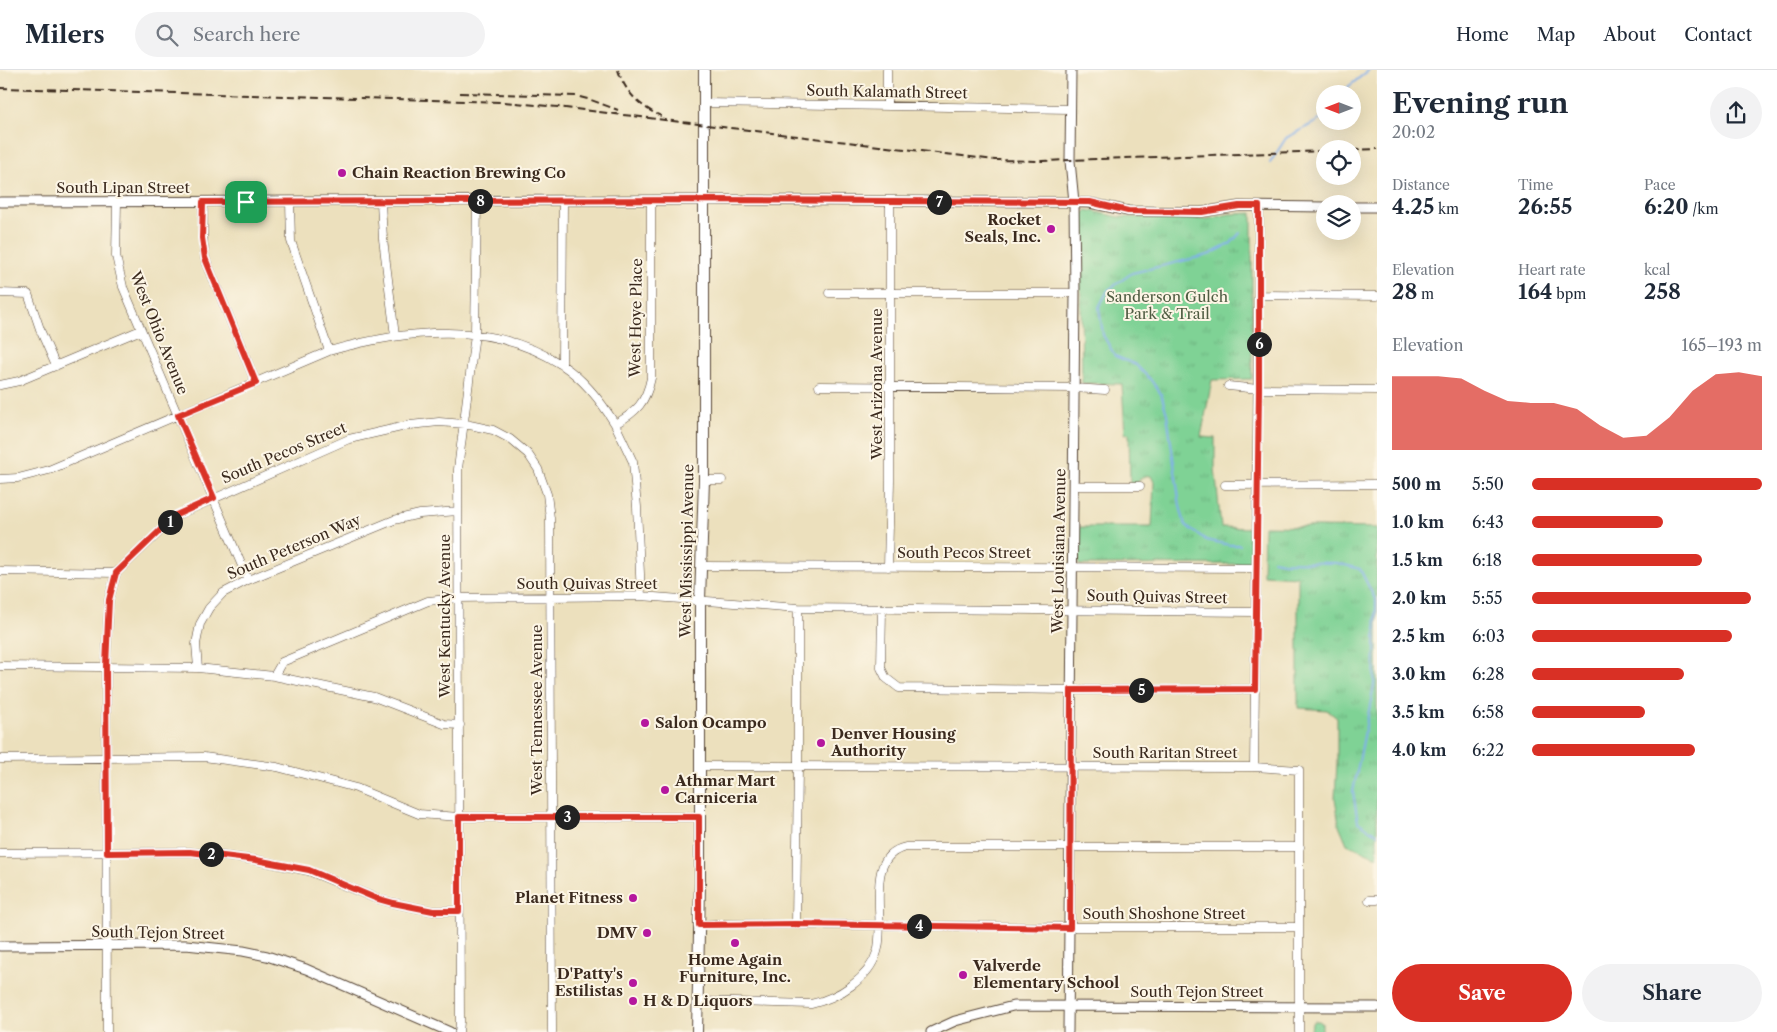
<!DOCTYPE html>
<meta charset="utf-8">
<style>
:root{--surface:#fff;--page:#f2f2f3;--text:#1f2937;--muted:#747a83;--line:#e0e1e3;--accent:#d93025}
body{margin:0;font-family:"Libre Caslon Text",serif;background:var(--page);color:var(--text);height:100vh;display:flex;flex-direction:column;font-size:19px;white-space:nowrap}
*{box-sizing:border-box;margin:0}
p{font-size:16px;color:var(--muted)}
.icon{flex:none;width:28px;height:28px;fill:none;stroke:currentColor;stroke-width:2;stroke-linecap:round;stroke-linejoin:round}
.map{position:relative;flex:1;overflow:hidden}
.panel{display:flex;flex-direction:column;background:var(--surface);width:400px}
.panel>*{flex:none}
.needle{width:32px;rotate:270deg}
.fabs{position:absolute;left:1316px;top:15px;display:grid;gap:10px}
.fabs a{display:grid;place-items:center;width:45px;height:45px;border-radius:50%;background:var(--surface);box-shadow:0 5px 20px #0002;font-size:25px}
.pin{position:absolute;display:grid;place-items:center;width:42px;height:42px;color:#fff;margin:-21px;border-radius:10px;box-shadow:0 2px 8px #0006}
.km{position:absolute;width:25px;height:25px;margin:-12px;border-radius:50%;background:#222;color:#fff;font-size:14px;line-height:25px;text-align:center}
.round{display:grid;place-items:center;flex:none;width:52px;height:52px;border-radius:26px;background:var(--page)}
.overview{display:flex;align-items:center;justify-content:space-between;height:85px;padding:0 15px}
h1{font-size:28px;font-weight:700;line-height:38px}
.figures{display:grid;grid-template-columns:repeat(3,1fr);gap:8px;height:85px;padding:5px 15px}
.figures div{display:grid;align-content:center}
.figures b{font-size:21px;font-weight:700}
.figures small{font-size:14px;font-weight:400}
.figures p{font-size:14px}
.chart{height:140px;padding:10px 15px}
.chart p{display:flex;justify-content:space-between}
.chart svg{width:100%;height:90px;margin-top:5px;fill:var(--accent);opacity:.7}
.cta{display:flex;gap:10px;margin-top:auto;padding:10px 15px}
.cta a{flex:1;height:58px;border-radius:30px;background:var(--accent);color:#fff;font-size:20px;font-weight:700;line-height:58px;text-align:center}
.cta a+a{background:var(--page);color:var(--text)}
ul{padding:0 15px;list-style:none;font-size:16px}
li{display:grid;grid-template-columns:80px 60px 1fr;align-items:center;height:38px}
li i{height:12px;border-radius:6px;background:var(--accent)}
header{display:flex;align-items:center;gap:30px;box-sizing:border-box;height:70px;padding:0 25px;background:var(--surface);border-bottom:1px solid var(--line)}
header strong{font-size:24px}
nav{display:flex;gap:28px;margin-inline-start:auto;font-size:18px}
.search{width:350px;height:45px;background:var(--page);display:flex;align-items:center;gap:12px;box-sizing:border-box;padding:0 18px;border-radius:28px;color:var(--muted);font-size:19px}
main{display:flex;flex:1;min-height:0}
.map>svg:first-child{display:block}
</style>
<header>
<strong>Milers</strong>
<div class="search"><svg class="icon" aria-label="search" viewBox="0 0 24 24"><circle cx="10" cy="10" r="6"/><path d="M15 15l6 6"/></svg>Search here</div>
<nav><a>Home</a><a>Map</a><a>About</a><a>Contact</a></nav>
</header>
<main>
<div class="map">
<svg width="1377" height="962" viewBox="0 0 1377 962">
<defs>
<pattern id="park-tufts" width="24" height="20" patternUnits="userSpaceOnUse" patternTransform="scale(1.25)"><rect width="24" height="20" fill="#7fd295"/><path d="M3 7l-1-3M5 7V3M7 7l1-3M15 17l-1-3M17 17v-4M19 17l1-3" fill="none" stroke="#6fb480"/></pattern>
</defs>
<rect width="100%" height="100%" fill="#fcf5e5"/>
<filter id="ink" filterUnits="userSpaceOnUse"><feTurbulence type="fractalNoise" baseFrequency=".02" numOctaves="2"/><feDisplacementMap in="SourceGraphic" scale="10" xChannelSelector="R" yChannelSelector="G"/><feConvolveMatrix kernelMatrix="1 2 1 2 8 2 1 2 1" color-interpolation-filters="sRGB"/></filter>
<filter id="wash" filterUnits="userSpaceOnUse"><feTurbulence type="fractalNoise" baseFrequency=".0096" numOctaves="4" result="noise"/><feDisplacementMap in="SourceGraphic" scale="20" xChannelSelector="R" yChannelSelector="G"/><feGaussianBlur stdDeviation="1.12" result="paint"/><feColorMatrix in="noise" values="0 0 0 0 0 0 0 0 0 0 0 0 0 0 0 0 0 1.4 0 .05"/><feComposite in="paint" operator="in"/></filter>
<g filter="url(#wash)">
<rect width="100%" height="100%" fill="#ece0bd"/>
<path fill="url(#park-tufts)" stroke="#5d7e5a" d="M1087 140 1119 147 1208 149 1229 144 1252 143V309L1212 310 1201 367 1215 368V398L1221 457 1252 458 1251 494 1079 495V457H1152L1154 412 1151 406C1144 405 1141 407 1137 413H1130L1129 363 1125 364 1122 314 1082 313 1080 146Z
M1264 456 1377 458V787L1347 774 1339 755 1335 728 1337 692V648L1327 640 1298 638V507L1263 505Z
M1315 951H1319L1322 953V962H1311L1312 953Z"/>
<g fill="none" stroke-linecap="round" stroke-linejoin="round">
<path stroke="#80afea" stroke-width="2" d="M1343 24 1348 17 1369 0
M1270 93 1286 68 1325 47
M1240 163 1230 174 1208 185 1132 203 1108 220 1099 237 1103 265 1115 286 1136 295 1150 309 1161 324 1167 344 1180 436 1185 455 1206 470 1230 475H1240
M1273 490 1283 492 1337 493 1360 499 1376 531 1374 615 1353 722 1358 752 1377 764"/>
</g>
</g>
<g filter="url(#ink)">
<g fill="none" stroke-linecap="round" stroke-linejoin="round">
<defs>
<path id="minor" d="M704 33 1070 39
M887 36V0
M117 132 116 186 123 217 248 510
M203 132V168L205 188 256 313
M290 132 291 171 329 281
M381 132 383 169 395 266
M0 223 28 224 41 262 56 296
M829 223H1075
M1259 225 1377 226
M562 295 563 131
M0 315 19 311 141 260
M819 316 1074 318 1105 320
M1228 316 1259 319 1377 320
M0 409 18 408 49 400 329 281C405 260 492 249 562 295 585 310 601 331 615 354
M704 410H722
M1225 415 1377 414
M1073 416H1140
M701 496 1257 498
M888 497 890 411V132
M0 501 116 503 177 445 349 369 410 355 439 352 465 354 493 360 510 369 528 384 538 399 547 424 550 448 552 962
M641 526 637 437 633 392 615 354C637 342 646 332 651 308V131
M882 539 881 598 886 608 899 618 1071 620 1255 619
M0 596 198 598 274 606 282 592 428 531 458 528 641 526 798 538 1255 542
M198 598 196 574 200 554 209 538 223 523 248 510 394 450 420 444 458 441
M274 606 374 627 444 654 460 655
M0 689 204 687 277 697 356 718 419 744 459 747H699
M700 696 1254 697 1299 700V962
M1254 697C1256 510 1259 323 1259 136
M0 783 190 782 256 790 309 801 375 828 393 833 433 841H459
M1369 830H1377
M796 854 798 697V538
M699 855 716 854 1070 857H1299
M697 931 811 934C838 928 869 909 877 882 887 850 862 786 906 777H1300
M107 962 106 596 109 530 116 503
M459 962 460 952 458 399 475 264 477 131"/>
<path id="tertiary" d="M0 132 711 130 1065 132 1090 133 1128 141 1202 142 1239 136 1325 137
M1352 137H1377
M0 876 186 875 243 881 267 886 306 899 450 962
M931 962 955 951 1013 936 1377 937
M1068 962 1075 223 1074 132 1070 91 1071 0"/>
<path id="secondary" d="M697 962 700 813V530L704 410V0"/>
</defs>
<use href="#minor" stroke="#564536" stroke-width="9"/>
<use href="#tertiary" stroke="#564536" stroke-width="11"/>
<use href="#secondary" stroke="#564536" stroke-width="12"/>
<use href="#minor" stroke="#fff" stroke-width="8"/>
<use href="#tertiary" stroke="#fff" stroke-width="9"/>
<use href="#secondary" stroke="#fff" stroke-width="10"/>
<path stroke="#3b2a1e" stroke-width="2" stroke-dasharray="8 4" stroke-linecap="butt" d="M618 0C625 22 640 37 661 46
M0 18 504 32 558 37 995 90 1042 91 1325 81
M460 23 576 26 591 30 618 40
M1352 80 1377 79"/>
</g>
</g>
<g fill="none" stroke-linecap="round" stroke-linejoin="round" filter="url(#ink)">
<defs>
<path id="route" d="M711 130 1090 132 1128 141 1202 142 1239 136H1259V319L1255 619 1071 620 1070 858 796 854 699 855V747H459V841H433L393 833 375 828 309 800 256 790 190 782 107 783 106 596 108 550 109 530 116 503 176 445 214 428 178 345 256 313 205 188 202 168 203 132Z"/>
</defs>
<use href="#route" stroke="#fff" stroke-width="10"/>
<use href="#route" stroke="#d93025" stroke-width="6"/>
</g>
<g fill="#b5179e" stroke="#fcf5e5" stroke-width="2">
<circle cx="342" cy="103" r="5"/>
<circle cx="1051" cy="159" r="5"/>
<circle cx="645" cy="653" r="5"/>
<circle cx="821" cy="673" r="5"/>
<circle cx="665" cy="720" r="5"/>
<circle cx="633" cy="828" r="5"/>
<circle cx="647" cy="863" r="5"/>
<circle cx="735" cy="873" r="5"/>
<circle cx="963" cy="905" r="5"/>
<circle cx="633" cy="913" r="5"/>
<circle cx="633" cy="931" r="5"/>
</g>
<g text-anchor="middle" stroke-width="4" stroke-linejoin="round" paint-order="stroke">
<g font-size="15" fill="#3b2a1e" stroke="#fcf5e5">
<text transform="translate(887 22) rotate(1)" y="5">South Kalamath Street</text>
<text x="123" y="123">South Lipan Street</text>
<text transform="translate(636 248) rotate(-89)" y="5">West Hoye Place</text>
<text transform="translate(159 263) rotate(68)" y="5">West Ohio Avenue</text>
<text transform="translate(877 314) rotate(-90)" y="5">West Arizona Avenue</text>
<text transform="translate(284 383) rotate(-23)" y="5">South Pecos Street</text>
<text transform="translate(294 477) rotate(-23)" y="5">South Peterson Way</text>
<text transform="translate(687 481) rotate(-89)" y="5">West Mississippi Avenue</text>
<text transform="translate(1059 481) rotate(-89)" y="5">West Louisiana Avenue</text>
<text x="964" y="488">South Pecos Street</text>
<text x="587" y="519">South Quivas Street</text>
<text transform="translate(1157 527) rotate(1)" y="5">South Quivas Street</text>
<text transform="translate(445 546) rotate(-90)" y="5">West Kentucky Avenue</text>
<text transform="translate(537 640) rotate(-90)" y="5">West Tennessee Avenue</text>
<text x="1165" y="688">South Raritan Street</text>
<text x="1164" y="849">South Shoshone Street</text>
<text transform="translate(158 863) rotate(1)" y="5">South Tejon Street</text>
<text x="1197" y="927">South Tejon Street</text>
</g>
<g font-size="15" font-weight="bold" fill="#3b2a1e" stroke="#fcf5e5" text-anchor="start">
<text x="352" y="108">Chain Reaction Brewing Co</text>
<text x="1041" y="155" text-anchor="end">Rocket<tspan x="1041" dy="17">Seals, Inc.</tspan></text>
<text x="655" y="658">Salon Ocampo</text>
<text x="831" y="669">Denver Housing<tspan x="831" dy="17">Authority</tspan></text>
<text x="675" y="716">Athmar Mart<tspan x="675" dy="17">Carniceria</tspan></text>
<text x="623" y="833" text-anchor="end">Planet Fitness</text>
<text x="637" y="868" text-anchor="end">DMV</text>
<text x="735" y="895" text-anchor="middle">Home Again<tspan x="735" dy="17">Furniture, Inc.</tspan></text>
<text x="973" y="901">Valverde<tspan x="973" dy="17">Elementary School</tspan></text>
<text x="623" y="909" text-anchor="end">D'Patty's<tspan x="623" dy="17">Estilistas</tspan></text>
<text x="643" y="936">H &amp; D Liquors</text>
</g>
<g font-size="15" fill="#4f5c42" stroke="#fcf5e5">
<text x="1167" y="232">Sanderson Gulch<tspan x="1167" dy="17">Park &amp; Trail</tspan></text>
</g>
</g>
</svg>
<div class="fabs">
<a><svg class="needle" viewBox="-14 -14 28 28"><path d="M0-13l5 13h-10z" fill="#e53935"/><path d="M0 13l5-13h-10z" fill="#747a83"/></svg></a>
<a><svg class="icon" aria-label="locate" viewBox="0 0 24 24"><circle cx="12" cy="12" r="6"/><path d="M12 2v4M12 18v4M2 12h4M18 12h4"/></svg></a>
<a><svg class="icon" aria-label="layers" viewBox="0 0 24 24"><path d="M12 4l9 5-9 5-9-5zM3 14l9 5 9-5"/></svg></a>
</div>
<div class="pin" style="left:246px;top:132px;background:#1e9e55"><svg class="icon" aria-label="arrive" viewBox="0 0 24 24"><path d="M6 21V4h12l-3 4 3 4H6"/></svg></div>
<b class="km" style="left:170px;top:452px">1</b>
<b class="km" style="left:211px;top:784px">2</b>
<b class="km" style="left:567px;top:747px">3</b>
<b class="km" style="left:919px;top:856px">4</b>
<b class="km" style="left:1141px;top:620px">5</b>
<b class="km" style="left:1259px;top:274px">6</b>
<b class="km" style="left:939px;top:132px">7</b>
<b class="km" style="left:480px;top:131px">8</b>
</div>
<section class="panel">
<div class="overview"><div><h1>Evening run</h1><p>20:02</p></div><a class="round"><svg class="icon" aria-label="share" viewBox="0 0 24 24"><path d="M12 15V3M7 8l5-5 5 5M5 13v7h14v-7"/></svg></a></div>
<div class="figures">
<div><p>Distance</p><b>4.25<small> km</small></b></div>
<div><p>Time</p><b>26:55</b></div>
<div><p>Pace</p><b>6:20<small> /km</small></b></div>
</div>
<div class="figures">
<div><p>Elevation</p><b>28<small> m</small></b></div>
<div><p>Heart rate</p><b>164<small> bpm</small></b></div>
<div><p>kcal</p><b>258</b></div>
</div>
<div class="chart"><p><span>Elevation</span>165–193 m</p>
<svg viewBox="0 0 160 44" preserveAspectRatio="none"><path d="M0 44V8L10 8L20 8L30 9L40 15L50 20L60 21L70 21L80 24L90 32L100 38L110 37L120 28L130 15L140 7L150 6L160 8V44z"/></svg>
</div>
<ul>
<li><b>500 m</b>5:50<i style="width:100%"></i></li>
<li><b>1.0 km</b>6:43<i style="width:57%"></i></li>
<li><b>1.5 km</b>6:18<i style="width:74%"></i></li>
<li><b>2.0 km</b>5:55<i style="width:95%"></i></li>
<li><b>2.5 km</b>6:03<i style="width:87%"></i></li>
<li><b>3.0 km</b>6:28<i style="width:66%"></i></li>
<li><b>3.5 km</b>6:58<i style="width:49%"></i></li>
<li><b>4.0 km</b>6:22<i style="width:71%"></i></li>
</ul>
<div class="cta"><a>Save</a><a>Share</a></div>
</section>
</main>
